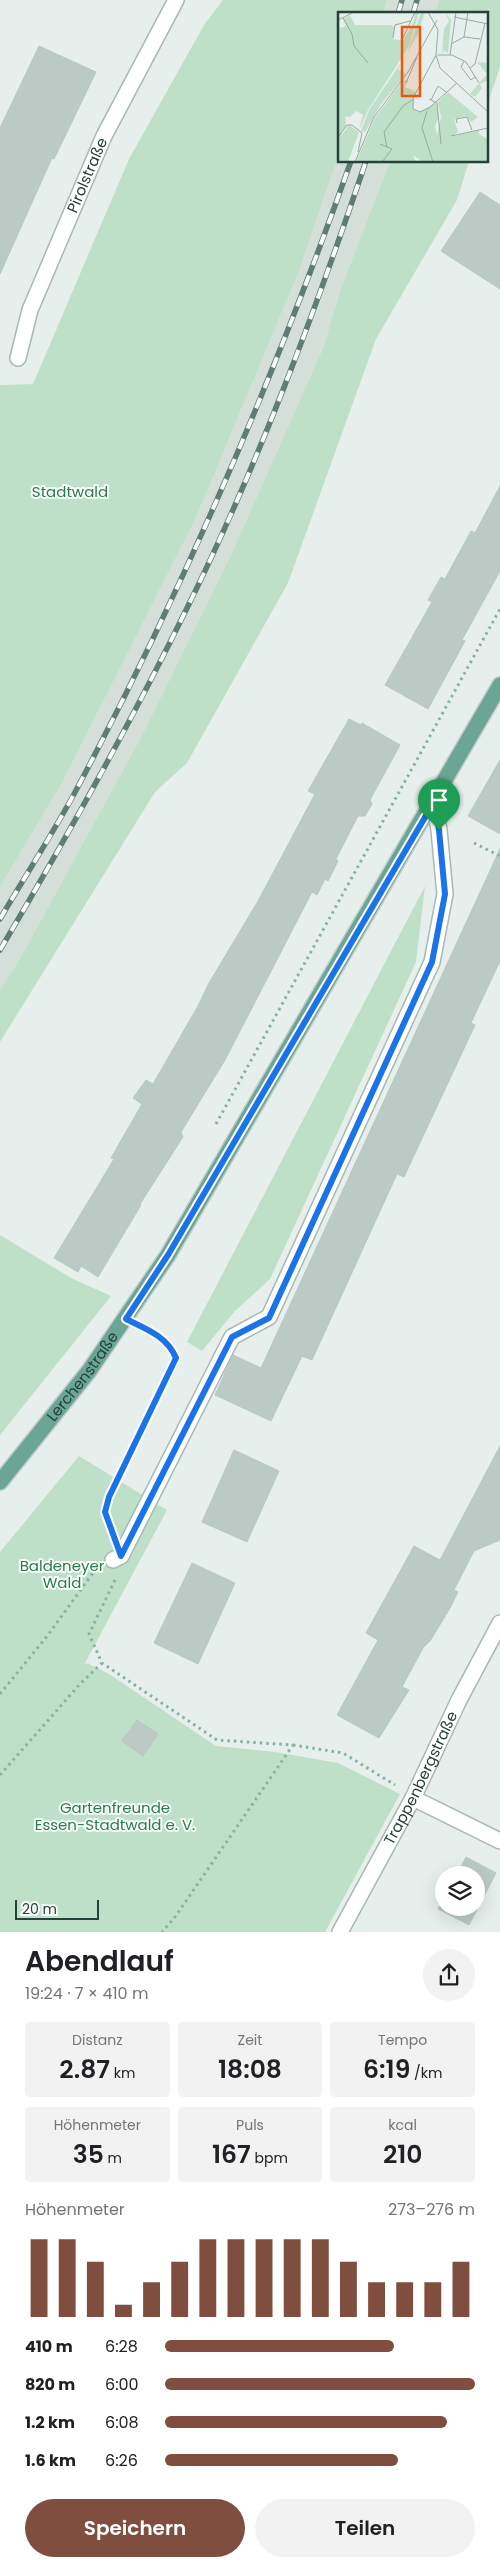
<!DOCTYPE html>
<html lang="de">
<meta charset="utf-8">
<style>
:root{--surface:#fff;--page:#f2f2f2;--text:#202124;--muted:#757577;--accent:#7f4e3f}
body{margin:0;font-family:Poppins,sans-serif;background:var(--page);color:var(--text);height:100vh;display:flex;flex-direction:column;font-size:19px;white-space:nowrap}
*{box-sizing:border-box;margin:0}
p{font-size:16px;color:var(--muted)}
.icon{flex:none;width:28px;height:28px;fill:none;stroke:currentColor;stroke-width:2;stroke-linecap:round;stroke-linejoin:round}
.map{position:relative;height:1932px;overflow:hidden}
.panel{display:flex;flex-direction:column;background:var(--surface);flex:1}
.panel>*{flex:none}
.buttons{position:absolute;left:435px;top:1866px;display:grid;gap:10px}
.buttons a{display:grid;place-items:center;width:50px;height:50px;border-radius:50%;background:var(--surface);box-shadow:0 5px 20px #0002;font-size:25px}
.scale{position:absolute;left:15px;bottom:12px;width:84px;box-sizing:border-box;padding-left:5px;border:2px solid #24423a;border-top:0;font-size:14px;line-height:18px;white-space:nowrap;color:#24423a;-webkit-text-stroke:4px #f7fbf9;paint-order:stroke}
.pin{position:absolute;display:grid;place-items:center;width:42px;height:42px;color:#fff;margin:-51px -21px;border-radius:50% 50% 50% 0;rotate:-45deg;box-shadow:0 0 5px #0007}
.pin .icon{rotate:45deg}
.round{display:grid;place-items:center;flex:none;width:52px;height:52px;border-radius:26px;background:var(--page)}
.overview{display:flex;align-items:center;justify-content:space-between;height:85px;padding:0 25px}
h1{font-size:28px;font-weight:600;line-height:38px}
.figures{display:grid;grid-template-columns:repeat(3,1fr);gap:8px;height:85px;padding:5px 25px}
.figures div{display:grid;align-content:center;border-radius:5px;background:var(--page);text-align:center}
.figures b{font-size:25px;font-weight:600}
.figures small{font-size:14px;font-weight:400}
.figures p{font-size:14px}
.chart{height:140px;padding:10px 25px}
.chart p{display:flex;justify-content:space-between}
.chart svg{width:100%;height:90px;margin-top:5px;stroke:var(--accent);stroke-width:6}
.primary-button{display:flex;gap:10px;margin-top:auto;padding:10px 25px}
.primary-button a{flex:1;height:58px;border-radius:30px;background:var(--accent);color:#fff;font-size:20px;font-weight:600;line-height:58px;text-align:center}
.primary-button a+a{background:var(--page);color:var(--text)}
ul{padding:0 25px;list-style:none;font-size:16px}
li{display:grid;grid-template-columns:80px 60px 1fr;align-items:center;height:38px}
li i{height:12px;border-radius:6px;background:var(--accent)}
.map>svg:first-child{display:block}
</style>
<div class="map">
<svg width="500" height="1932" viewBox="0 0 500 1932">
<rect width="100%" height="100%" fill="#e6efeb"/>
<path fill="#d4dfda" d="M387 0H439L435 14H383Z
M339 154V161H390L341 288 323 348 231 555 140 739 18 962 0 989V887L62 783 196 518 299 271Z"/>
<path fill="#bfe0c8" d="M223 0H387L383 14H339V154L299 271 196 518 62 783 0 887V385L33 384 129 159 204 25Z
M439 0H500V67L486 109V14H435Z
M390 161H469L457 200 376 339 288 583 187 763 155 792 0 1042V989L18 962 140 739 231 555 323 348 341 288Z
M425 886 416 962 270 1279 235 1311 202 1351 187 1342Z
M0 1235 71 1278 111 1296 0 1435Z
M79 1456 167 1510 84 1665 87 1663 109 1674 216 1746 275 1752 338 1763 400 1794 325 1932H0V1552Z"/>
<path fill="#bbcac4" stroke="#b8c9c2" d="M39 46 96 72 54 159 52 158 0 274V128Z
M480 192 500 205V289L441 251Z
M500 486V571L462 640 465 641 428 709 385 685 432 602 428 600 441 577 445 579 471 531 475 533Z
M349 719 361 725 362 723 400 745 370 800 372 804 365 816H358L336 859 338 861 328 881 325 879 317 895 312 892 225 1060 181 1132 183 1137 140 1204 141 1205 98 1277 81 1266 78 1272 54 1258 114 1159 111 1158 142 1104 133 1098 146 1080 153 1084 198 1006 209 983 258 901 315 794 308 791Z
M500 760V834L468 816Z
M500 849V961L471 1023 475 1025 404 1177 397 1174 312 1360 302 1356 271 1421 215 1395 233 1355 261 1368Z
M500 1446V1540L474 1551 454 1590 458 1592 449 1610 430 1641 423 1648 402 1687 409 1690 379 1738 337 1715 378 1640 366 1633 414 1546 440 1560Z
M234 1450 279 1471 247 1542 202 1522Z
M192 1563 235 1583 198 1664 154 1643Z
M137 1720 158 1734 143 1756 122 1741Z
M466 1857 496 1873 469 1925 438 1909 444 1899V1908H476V1875H457Z"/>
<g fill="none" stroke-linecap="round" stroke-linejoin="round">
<defs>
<g id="minor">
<path id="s1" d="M18 358 30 310 104 136 176 0"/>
<path d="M113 1560 121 1556 232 1337 269 1317 432 962 445 894 439 830 434 802"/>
<path d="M413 1798 500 1841"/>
<path id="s2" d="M340 1932 413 1798 459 1700 500 1623"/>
</g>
<g id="major">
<path id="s3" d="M0 1482 89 1371 168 1255 500 685"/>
</g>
</defs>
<use href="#minor" stroke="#a8b8b2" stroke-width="18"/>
<use href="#major" stroke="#c2cac8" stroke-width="18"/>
<path stroke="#86b3a5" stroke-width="3" stroke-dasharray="2.5 4" stroke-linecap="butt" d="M474 843 500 856
M216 1124 500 609
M111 1528 105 1512 109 1497 175 1358C169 1341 158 1336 143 1328
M115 1580 89 1634 102 1663 217 1740 293 1745 175 1917 162 1932
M0 1694 48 1635 95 1570
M293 1745 343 1753 395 1785
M0 1775 80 1684 102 1663"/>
<use href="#minor" stroke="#fff" stroke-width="15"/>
<use href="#major" stroke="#6aa596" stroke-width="15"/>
<defs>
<path id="rail" d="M398 14 402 0
M413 14 417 0
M0 919C24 878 50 838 73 796 182 592 274 379 351 161
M0 950C67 837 131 723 189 604 259 462 315 312 366 161"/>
</defs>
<use href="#rail" stroke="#5f7d75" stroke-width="5.5"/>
<use href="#rail" stroke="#f7fbf9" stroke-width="4" stroke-dasharray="11" stroke-linecap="butt"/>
</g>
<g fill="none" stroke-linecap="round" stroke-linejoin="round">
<defs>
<path id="route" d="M434 802 439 830 445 894 432 962 269 1318 232 1337 121 1556 105 1512 109 1497 176 1358C167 1336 146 1329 126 1319L168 1255Z"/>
</defs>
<use href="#route" stroke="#fff" stroke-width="10"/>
<use href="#route" stroke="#1a73e8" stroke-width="6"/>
</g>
<g text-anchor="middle" stroke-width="4" stroke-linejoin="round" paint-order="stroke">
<g font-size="15" fill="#24423a" stroke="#f7fbf9">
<text dy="5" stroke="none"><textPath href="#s1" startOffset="196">Pirolstraße</textPath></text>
<text dy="5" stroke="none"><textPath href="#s3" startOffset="134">Lerchenstraße</textPath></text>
<text dy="5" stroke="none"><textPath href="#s2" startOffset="174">Trappenbergstraße</textPath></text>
</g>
<g font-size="15" fill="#2d7a4b" stroke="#f7fbf9">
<text x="70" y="497">Stadtwald</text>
<text x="62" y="1571">Baldeneyer<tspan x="62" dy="17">Wald</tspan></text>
<text x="115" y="1813">Gartenfreunde<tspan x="115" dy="17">Essen-Stadtwald e. V.</tspan></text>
</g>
</g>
<g transform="translate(338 12)">
<rect width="150" height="150" fill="#e6efeb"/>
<path d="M77 0H81L71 34 30 98 21 118 25 103 18 99 12 105 7 104 8 114 2 125 11 113 21 120 10 150H0V12L2 16 8 14 5 7 12 3 17 13H53L56 15 55 27 65 29 76 9ZM83 0H87L80 22 60 57 68 62 43 92 27 120 23 119 31 98 69 42ZM107 0 113 8 110 41 106 38 104 41 106 17 111 9ZM139 50 150 51V68L142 72 144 76 137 85 132 82 149 62ZM66 67 70 69 67 75 78 80 75 97 80 100 98 91 101 105 97 114 99 123 103 105 100 90 110 80 140 105 133 110 128 104 116 107 120 120 113 125 141 118V122L150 127V150H79L82 148 75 143 78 150H18L37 106Z" fill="#bfe0c8"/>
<path fill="none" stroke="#98aaa4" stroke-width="1" d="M90 0 100 18 98 43 102 56 150 100M116 5 150 12M5 6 14 22 16 34 30 51M0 8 16 0M126 25 130 0M55 26 57 13 72 9M64 28 77 0M113 32 126 25 142 27M98 43 75 86V97L82 100 91 96 119 71M100 43H114L128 50 141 71M112 43 118 0M126 49 123 55 133 68 137 65M132 56 137 52 147 11M68 71 79 45M91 87 99 91 103 132M93 88 100 74 108 80M89 99 84 116 95 150M119 111 118 107 129 105 134 118M113 124 150 116M0 125 9 113H14L24 121 20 140M42 132 54 137 44 150M49 135 46 120 65 94 74 88M17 150 36 105 70 60 99 8"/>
<path fill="#e8590c" fill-opacity="0.15" stroke="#e8590c" stroke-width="2.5" d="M64 15H82V84H64Z"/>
<rect width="150" height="150" fill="none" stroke="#24423a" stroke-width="2.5"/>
</g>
</svg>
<div class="buttons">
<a><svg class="icon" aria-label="layers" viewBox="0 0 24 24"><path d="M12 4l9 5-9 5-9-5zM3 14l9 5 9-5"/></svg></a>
</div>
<div class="scale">20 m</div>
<div class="pin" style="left:439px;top:830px;background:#1e9e55"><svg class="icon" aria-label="arrive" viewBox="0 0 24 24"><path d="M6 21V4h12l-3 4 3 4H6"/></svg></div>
</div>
<section class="panel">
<div class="overview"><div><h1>Abendlauf</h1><p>19:24 · 7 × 410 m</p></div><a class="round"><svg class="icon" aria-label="share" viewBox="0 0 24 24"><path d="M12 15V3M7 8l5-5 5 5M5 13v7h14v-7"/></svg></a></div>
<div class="figures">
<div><p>Distanz</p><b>2.87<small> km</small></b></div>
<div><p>Zeit</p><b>18:08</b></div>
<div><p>Tempo</p><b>6:19<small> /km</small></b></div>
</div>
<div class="figures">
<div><p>Höhenmeter</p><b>35<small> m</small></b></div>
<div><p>Puls</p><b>167<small> bpm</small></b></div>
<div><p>kcal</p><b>210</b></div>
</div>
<div class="chart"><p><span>Höhenmeter</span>273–276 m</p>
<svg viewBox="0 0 160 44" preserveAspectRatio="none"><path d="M5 44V6M15 44V6M25 44V17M35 44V38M45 44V27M55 44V17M65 44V6M75 44V6M85 44V6M95 44V6M105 44V6M115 44V17M125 44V27M135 44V27M145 44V27M155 44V17"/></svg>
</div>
<ul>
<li><b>410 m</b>6:28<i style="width:74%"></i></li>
<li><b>820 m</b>6:00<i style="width:100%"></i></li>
<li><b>1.2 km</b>6:08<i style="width:91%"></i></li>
<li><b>1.6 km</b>6:26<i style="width:75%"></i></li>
</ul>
<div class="primary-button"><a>Speichern</a><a>Teilen</a></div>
</section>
